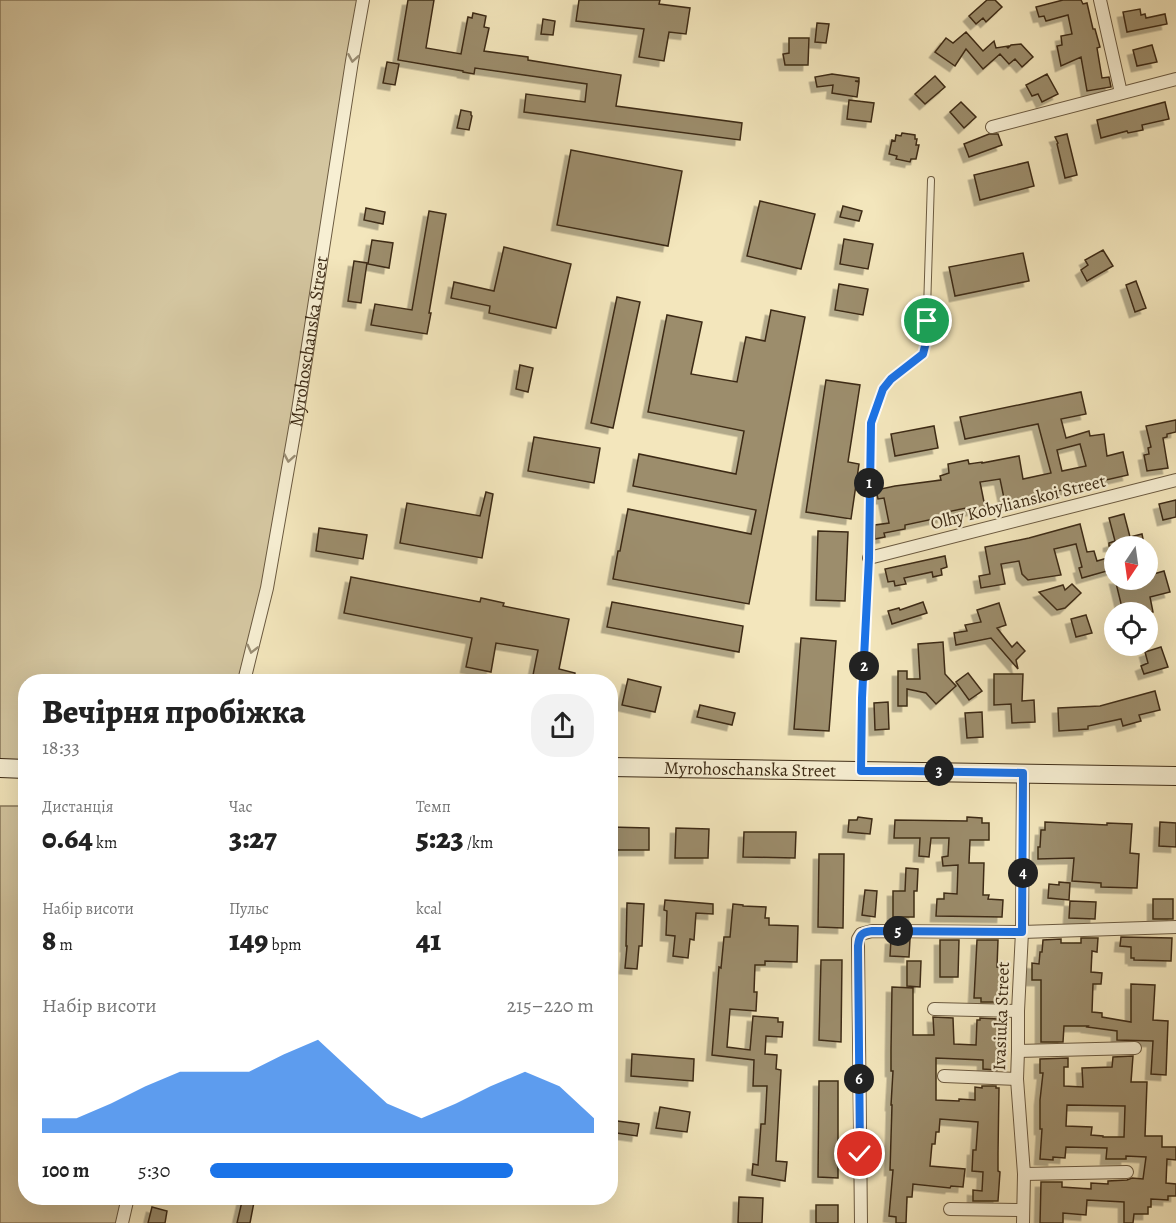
<!DOCTYPE html>
<html lang="uk">
<meta charset="utf-8">
<style>
:root{--surface:#fff;--page:#f2f2f2;--text:#222;--muted:#767676;--accent:#1a73e8}
body{margin:0;font-family:Alegreya,serif;background:var(--page);color:var(--text);height:100vh;display:flex;flex-direction:column;font-size:22px;white-space:nowrap}
*{box-sizing:border-box;margin:0}
p{font-size:20px;color:var(--muted)}
.icon{flex:none;width:33px;height:33px;fill:none;stroke:currentColor;stroke-width:2;stroke-linecap:round;stroke-linejoin:round}
.map{position:relative;flex:1;overflow:hidden}
.details{position:absolute;left:18px;top:674px;width:600px;height:531px;display:flex;flex-direction:column;background:var(--surface);border-radius:24px;box-shadow:0 6px 24px #0002}
.details>*{flex:none}
.needle{width:39px;rotate:193deg}
.controls{position:absolute;left:1104px;top:536px;display:grid;gap:12px}
.controls a{display:grid;place-items:center;width:54px;height:54px;border-radius:50%;background:var(--surface);box-shadow:0 6px 24px #0002;font-size:30px}
.pin{position:absolute;display:grid;place-items:center;width:51px;height:51px;color:#fff;margin:-26px;border:3px solid #fff;border-radius:50%;box-shadow:0 2px 6px #0007}
.km{position:absolute;width:30px;height:30px;margin:-15px;border-radius:50%;background:#222;color:#fff;font-size:16px;line-height:30px;text-align:center}
.round{display:grid;place-items:center;flex:none;width:63px;height:63px;border-radius:24px;background:var(--page)}
.head{display:flex;align-items:center;justify-content:space-between;height:102px;padding:0 24px}
h1{font-size:33px;font-weight:800;line-height:45px}
.stats{display:grid;grid-template-columns:repeat(3,1fr);gap:9px;height:102px;padding:6px 24px}
.stats div{display:grid;align-content:center}
.stats b{font-size:30px;font-weight:800}
.stats small{font-size:16px;font-weight:400}
.stats p{font-size:16px}
.chart{height:168px;padding:12px 24px}
.chart p{display:flex;justify-content:space-between}
.chart svg{width:100%;height:108px;margin-top:6px;fill:var(--accent);opacity:.7}
ul{padding:0 24px;list-style:none;font-size:20px}
li{display:grid;grid-template-columns:96px 72px 1fr;align-items:center;height:45px}
li i{height:15px;border-radius:8px;background:var(--accent)}
.map>svg:first-child{display:block}
</style>
<div class="map">
<svg width="1176" height="1223" viewBox="0 0 1176 1223">
<defs>
<filter id="shadow"><feDropShadow dx="-5.5" dy="5.5" stdDeviation="0" flood-color="#0004"/></filter>
</defs>
<rect width="100%" height="100%" fill="#f3e6bc"/>
<filter id="stains"><feTurbulence type="fractalNoise" baseFrequency=".00333" numOctaves="4"/><feColorMatrix values="0 0 0 0 .2 0 0 0 0 .09 0 0 0 0 .02 0 0 0 .5 -.17"/></filter>
<radialGradient id="worn" r=".72"><stop offset=".6" stop-color="#630" stop-opacity="0"/><stop offset="1" stop-color="#630" stop-opacity=".3"/></radialGradient>
<path fill="#d4c6a0" stroke="#89795b" stroke-width="1.5" d="M0 0H363L297 417 244 681H26L25 769 0 768Z
M0 806H25L26 1197H128L122 1223H0Z"/>
<path fill="#9c8d6c" stroke="#3e2c16" stroke-width="1.5" fill-rule="evenodd" filter="url(#shadow)" d="M408 0H434L426 48 461 54 468 17 472 18 473 13 486 16 484 27 489 28 484 51 528 57V60L621 75 616 106 742 123 740 140 524 112 526 94 585 102 587 84 475 68 474 74 463 72V71L398 60Z
M579 0H660L659 4 690 8 686 34 669 32 664 61 639 57 644 29 576 21Z
M987 0H995L1002 7 986 22 983 18 976 24 969 16Z
M1063 0H1081L1083 4 1087 3 1093 29H1095L1100 47 1097 48 1102 78 1109 77 1111 87 1087 91 1081 57 1061 66 1057 46 1062 45 1061 36 1072 34 1068 15 1046 21 1044 16 1039 17 1036 7Z
M1140 9 1141 15 1145 14 1146 18 1165 14 1167 24 1127 32 1123 12Z
M543 19 555 21 553 35 541 34Z
M817 23 829 24 826 43 815 42Z
M966 32 983 51 994 41 996 48 1008 46 1007 47 1008 48 1011 45 1021 44 1033 57 1022 67 1015 59 1009 64 1000 54 983 69 966 49 955 66 935 52 946 38 953 43Z
M789 38H809L808 65H785L783 54 789 53Z
M1152 45 1157 62 1137 66 1133 50Z
M387 62 399 64 395 85 383 83Z
M832 74 859 78V81H855L859 82 857 97 832 93 833 85 817 87 815 77Z
M1047 74 1058 94 1042 102 1038 94 1032 96 1026 85Z
M935 76 945 87 925 104 915 94Z
M849 100 874 103 871 122 847 119Z
M961 102 976 117 964 128 950 112Z
M1165 102 1169 119 1142 125 1143 130 1128 133 1127 131 1101 138 1097 120Z
M461 110 471 112V115L472 116 469 130 457 128Z
M902 133 915 135V139H917L916 145H919L916 159H911L910 162 896 159 897 156 889 154 892 140 895 141 896 135 901 136Z
M989 134H998L1002 145 969 157 964 144Z
M1067 134 1077 175 1065 178 1057 144 1058 143 1055 137Z
M571 150 682 171 668 246 557 225Z
M1028 162 1034 186 980 200 974 175Z
M760 201 815 214 801 269 747 256Z
M843 206 862 211 859 221 840 217Z
M366 208 385 212 383 224 364 220Z
M429 211 446 214 429 313H431L427 334 371 325 375 304 412 310Z
M844 239 873 244 868 269 840 264Z
M372 240 393 243 389 268 368 264Z
M504 247 571 264 556 328 489 313 490 306 451 298 454 282 494 291Z
M1103 250 1113 266 1087 281 1081 270 1088 265 1085 260Z
M1023 253 1029 281 955 296 949 267Z
M354 261 367 263 361 303 348 301Z
M1136 281 1146 308 1135 312 1126 285Z
M839 284 868 289 863 315 835 310Z
M617 297 640 302 613 428 591 423Z
M771 310 805 317 749 604 613 579 618 551H620L628 509 751 534 756 510 633 486 639 454 736 474 744 431 648 412 667 315 702 322 691 374 737 382 746 337 765 341Z
M520 365 533 368 528 392 516 389Z
M826 380 860 385 848 462 859 464 851 519 806 512Z
M1081 392 1086 414 1061 419 1066 438 1089 431 1090 436 1104 434 1107 456 1123 452 1128 475 1005 503 1000 479 980 482 985 507 967 511 966 508 942 513 943 517 905 525V529L884 533 885 537 875 539V525L889 523 884 498 878 499 876 490 895 486 941 480 940 476 949 473 948 464 968 460 969 464 982 462V463L1019 456 1023 479 1051 473 1038 424 965 439 960 417ZM1080 444 1086 466 1062 471 1057 450Z
M1176 420V432L1167 434V437L1163 438 1168 468 1147 471 1144 455 1149 454 1148 448 1151 447 1146 426Z
M934 426 938 448 895 456 891 434Z
M534 437 600 448 594 483 528 471Z
M486 492 493 494 482 558 400 543 407 503 480 516Z
M1176 500V517L1163 520 1159 504Z
M1124 514 1130 537 1142 534 1144 544 1138 546H1109V543L1115 541 1109 518Z
M1080 524 1087 552 1094 551 1097 561 1114 556V569L1082 578 1079 568 1082 567 1076 544 1054 549 1061 575 1028 580 1022 574 1019 561 1001 564 1005 584 981 588 979 576 990 574 985 547 1029 538Z
M319 528 367 535 363 559 316 551Z
M818 531 848 532 845 601 816 600Z
M945 556 947 567 941 569 942 575 933 577 932 572 904 578 906 584 895 586 894 581 888 582 885 569Z
M1164 571 1170 592 1150 597 1153 612H1123L1115 579H1151L1150 575Z
M351 577 480 602 481 598 504 603 503 606 569 619 559 669 575 673 574 681 532 680 538 650 496 643 491 672 466 667 472 638 344 613Z
M1072 584 1081 593 1065 608 1057 610 1039 592 1063 585 1065 590Z
M612 602 743 626 739 652 607 627Z
M923 602 927 613 892 624 888 611 899 608 900 610Z
M999 603 1006 625 997 628 1012 647 1017 642 1025 651 1016 660 1018 669 991 638 956 645 954 633 967 631 965 625 981 622 977 610Z
M1086 615 1092 633 1076 637 1071 619Z
M801 638 836 641 829 731 794 729Z
M943 642 945 674 956 686 936 704 926 693 907 689V706H898V671H907V679H920L918 644Z
M1161 647 1168 667 1144 674 1141 666 1148 663 1145 652Z
M968 673 982 691 969 700 956 682Z
M994 674H1023L1022 701 1034 700 1035 722 1012 723 1011 704 994 705Z
M628 679 661 687 655 712 622 705Z
M1155 691 1160 710 1139 715 1141 721 1123 726 1121 719 1088 726V729L1059 731 1058 708 1100 706Z
M888 702 889 729 875 730 874 703Z
M700 705 735 713 732 725 697 717Z
M982 712 983 737 967 738 965 713Z
M858 817 872 819 870 834 848 832 849 820H857Z
M967 817 982 818V823H989V840H970L969 863H984L983 895H989L988 899 1003 900 1002 917 936 916 937 899H944V893L957 894 958 865 943 866 942 857 948 856 949 838H931L929 857 919 856 920 838H894L895 820 967 821Z
M1045 822 1107 825V823L1132 824 1130 853 1139 854 1137 888 1101 887V883L1072 881 1074 858 1038 859V847H1040L1041 830H1045Z
M1160 822 1176 823V847L1159 846Z
M610 827 649 828V850H610Z
M676 828 709 829 708 858H675Z
M744 832H796L795 858 743 857Z
M819 854H844L843 928 818 927Z
M906 868 918 869 917 891H914V917H893V891H905Z
M1059 882 1070 883 1069 900 1048 898 1049 884 1059 885Z
M865 890 877 891 875 917 862 915Z
M1153 899H1173V919H1153Z
M665 900 713 904V914L696 913 694 940 690 939 688 958 673 956 675 936 666 935 667 911 664 910Z
M1070 901 1096 902 1095 919 1069 918Z
M627 903 644 904 642 946H639L637 969 625 968 627 946H626Z
M733 904 743 905V906L766 907 765 918H769V925L798 926 797 962 765 961V965H755L754 992H757L756 1011 730 1009 727 1047 750 1050 753 1016 778 1018V1022H783L782 1037 766 1036 765 1054 777 1055 776 1069 781 1070 776 1161 787 1162 785 1181 752 1175 753 1164 758 1165 761 1124H765L767 1086H753L754 1060 712 1055 719 967 721 968 724 937H730Z
M1121 937 1172 938 1171 961 1134 960V958H1131V947L1120 946Z
M1081 938H1098L1097 952 1092 951 1091 972 1102 973 1101 984H1093L1092 1012 1102 1013V1017L1131 1022V984L1155 985 1153 1020 1168 1021 1166 1075 1151 1074 1153 1041 1117 1040V1031L1087 1027 1088 1026H1064L1063 1042H1041V980H1032V963L1039 964 1040 952H1042L1043 940 1061 939V943H1081Z
M891 939H910L909 957 890 956Z
M940 940H959L958 977H940Z
M977 940H998L997 967 1008 968V979L1001 978 999 1002H981V998H974Z
M821 960H842L841 1042 819 1040Z
M907 961H921L920 987 907 986Z
M892 987 913 988V1035H934L933 1017 953 1018 954 1044 976 1045 977 1020H980V1018L998 1019V1028H1000L997 1070 983 1069V1060L936 1058V1100L959 1101V1099L975 1100V1087L982 1088V1086H996V1088H999L998 1153V1171L1000 1172 998 1201H973V1190L982 1191 983 1172 972 1171 973 1150H976L978 1122 940 1119 939 1132H936L935 1144H932L930 1166 965 1169 963 1187 951 1186 950 1188 913 1184 912 1197H907L906 1223H896V1217L889 1216 893 1170H890L892 1105H891L893 1071H891V1050Z
M632 1054 694 1059 693 1081 631 1076Z
M1133 1056 1131 1082H1147L1145 1136H1162V1147H1176V1160L1167 1159 1166 1183 1176 1184V1196H1168V1200L1151 1199V1207H1148V1214H1134L1133 1223H1124V1202L1087 1200 1086 1215 1063 1213V1223H1040L1041 1182H1062V1187L1091 1189V1183L1108 1184V1181L1127 1180 1132 1178 1143 1179 1146 1157 1126 1156V1159H1106L1107 1148 1066 1147 1065 1158 1053 1157V1160L1040 1159 1042 1129H1040V1100L1043 1073H1040V1059L1068 1058V1067H1064V1086L1083 1087 1082 1068 1112 1067 1113 1057ZM1067 1105 1125 1106 1124 1137H1103V1136L1091 1135 1092 1127 1066 1126Z
M819 1081H838V1178L818 1177Z
M660 1107 690 1112 687 1132 656 1128Z
M610 1120 639 1124 637 1136 610 1132Z
M243 1197H255L250 1223H237Z
M739 1197 763 1198 762 1223H738Z
M816 1205H838V1223H816Z
M152 1207 167 1211 165 1223H148Z"/>
<g fill="none" stroke-linecap="round" stroke-linejoin="round">
<defs>
<path id="lane" d="M861 768 862 698 869 558 871 423 883 389 891 379 923 354 926 342 931 180"/>
<g id="street">
<path d="M1100 0 1121 93"/>
<path d="M992 127 1176 79"/>
<path d="M869 558 1176 480"/>
<path id="s1" d="M244 681 267 588 297 417 352 61 363 0"/>
<path d="M1023 773 1022 932 1018 1011V1051L1017 1079 1024 1174 1023 1223"/>
<path d="M934 1009 1018 1011"/>
<path d="M1018 1051 1135 1048"/>
<path d="M944 1076 1017 1079"/>
<path d="M1024 1174 1127 1172"/>
<path d="M950 1209 1023 1210"/>
<path d="M122 1223 128 1197"/>
<path d="M861 1223 858 946V939L861 934 872 931 1022 932 1176 927"/>
</g>
<g id="secondary">
<path id="s2" d="M610 767 1176 776"/>
<path d="M0 768 26 769"/>
</g>
</defs>
<use href="#lane" stroke="#6b5a40" stroke-width="8"/>
<use href="#street" stroke="#6b5a40" stroke-width="14"/>
<use href="#secondary" stroke="#3e2c16" stroke-width="20"/>
<use href="#lane" stroke="#f7efd3" stroke-width="6"/>
<use href="#street" stroke="#f7efd3" stroke-width="12"/>
<use href="#secondary" stroke="#f7efd3" stroke-width="18"/>
</g>
<defs><path id="oneway-chevron" d="M-2-3.5L2.5 0L-2 3.5" fill="none" stroke-width="1.6" stroke-linecap="round" stroke-linejoin="round" transform="scale(1.5)"/></defs>
<g stroke="#9a8e74">
<use href="#oneway-chevron" transform="translate(353 58) rotate(100)"/>
<use href="#oneway-chevron" transform="translate(289 458) rotate(100)"/>
<use href="#oneway-chevron" transform="translate(252 649) rotate(104)"/>
</g>
<g fill="none" stroke-linecap="round" stroke-linejoin="round">
<defs>
<path id="route" d="M860 1154 858 946C859 936 861 932 872 931L1022 932 1023 773 911 771H861L862 698 869 558 871 423 883 389 891 379 923 354 926 342 927 321"/>
</defs>
<use href="#route" stroke="#fff" stroke-width="12"/>
<use href="#route" stroke="#1a73e8" stroke-width="8"/>
</g>
<g text-anchor="middle" stroke-width="4.5" stroke-linejoin="round" paint-order="stroke">
<g font-size="18" fill="#3e2c16" stroke="#f7efd3">
<text dy="6" stroke="none"><textPath href="#s1" startOffset="346">Myrohoschanska Street</textPath></text>
<text transform="translate(1018 502) rotate(-14)" y="6">Olhy Kobylianskoi Street</text>
<text dy="6" stroke="none"><textPath href="#s2" startOffset="140">Myrohoschanska Street</textPath></text>
<text transform="translate(1001 1016) rotate(-88)" y="6">Ivasiuka Street</text>
</g>
</g>
<rect width="100%" height="100%" filter="url(#stains)"/>
<rect width="100%" height="100%" fill="url(#worn)"/>
</svg>
<div class="controls">
<a><svg class="needle" viewBox="-14 -14 28 28"><path d="M0-13l5 13h-10z" fill="#e53935"/><path d="M0 13l5-13h-10z" fill="#767676"/></svg></a>
<a><svg class="icon" aria-label="locate" viewBox="0 0 24 24"><circle cx="12" cy="12" r="6"/><path d="M12 2v4M12 18v4M2 12h4M18 12h4"/></svg></a>
</div>
<div class="pin" style="left:927px;top:321px;background:#1e9e55"><svg class="icon" aria-label="arrive" viewBox="0 0 24 24"><path d="M6 21V4h12l-3 4 3 4H6"/></svg></div>
<div class="pin" style="left:860px;top:1154px;background:#d93025"><svg class="icon" aria-label="check" viewBox="0 0 24 24"><path d="M5 12l5 5 9-10"/></svg></div>
<b class="km" style="left:869px;top:483px">1</b>
<b class="km" style="left:864px;top:666px">2</b>
<b class="km" style="left:939px;top:771px">3</b>
<b class="km" style="left:1023px;top:873px">4</b>
<b class="km" style="left:898px;top:931px">5</b>
<b class="km" style="left:859px;top:1079px">6</b>
<section class="details">
<div class="head"><div><h1>Вечірня пробіжка</h1><p>18:33</p></div><a class="round"><svg class="icon" aria-label="share" viewBox="0 0 24 24"><path d="M12 15V3M7 8l5-5 5 5M5 13v7h14v-7"/></svg></a></div>
<div class="stats">
<div><p>Дистанція</p><b>0.64<small> km</small></b></div>
<div><p>Час</p><b>3:27</b></div>
<div><p>Темп</p><b>5:23<small> /km</small></b></div>
</div>
<div class="stats">
<div><p>Набір висоти</p><b>8<small> m</small></b></div>
<div><p>Пульс</p><b>149<small> bpm</small></b></div>
<div><p>kcal</p><b>41</b></div>
</div>
<div class="chart"><p><span>Набір висоти</span>215–220 m</p>
<svg viewBox="0 0 160 44" preserveAspectRatio="none"><path d="M0 44V38L10 38L20 32L30 25L40 19L50 19L60 19L70 12L80 6L90 19L100 32L110 38L120 32L130 25L140 19L150 25L160 38V44z"/></svg>
</div>
<ul>
<li><b>100 m</b>5:30<i style="width:79%"></i></li>
</ul>
</section>
</div>
